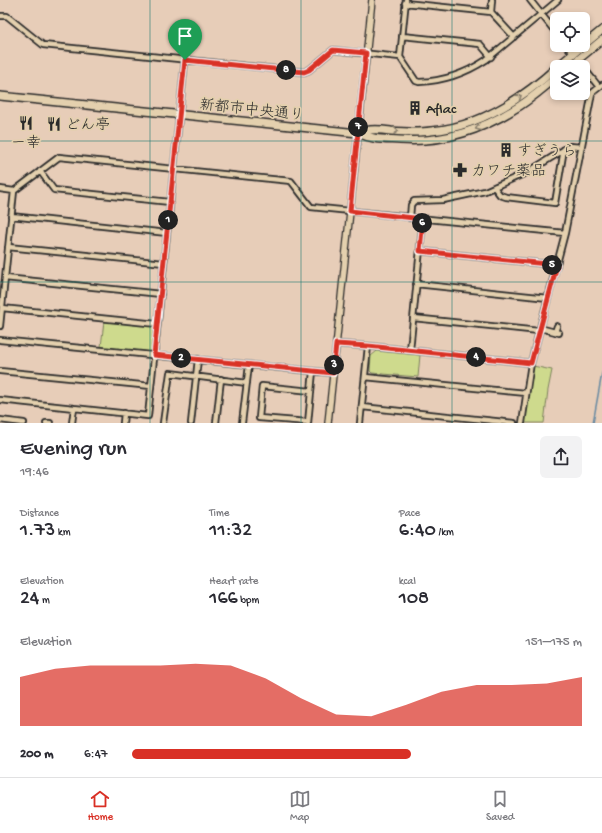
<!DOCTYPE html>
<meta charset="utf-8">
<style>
:root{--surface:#fff;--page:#f2f2f3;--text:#2b2b33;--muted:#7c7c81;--line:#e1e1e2;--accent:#d93025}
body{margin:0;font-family:"Gochi Hand","Klee One",sans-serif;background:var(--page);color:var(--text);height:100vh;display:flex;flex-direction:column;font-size:15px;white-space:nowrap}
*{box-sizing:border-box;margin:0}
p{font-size:13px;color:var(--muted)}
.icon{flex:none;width:22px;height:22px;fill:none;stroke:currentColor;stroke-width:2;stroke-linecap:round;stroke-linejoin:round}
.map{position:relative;height:423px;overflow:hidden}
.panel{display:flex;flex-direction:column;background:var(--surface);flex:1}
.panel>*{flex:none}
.fabs{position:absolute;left:550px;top:12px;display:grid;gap:8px}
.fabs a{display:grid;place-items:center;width:40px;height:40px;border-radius:6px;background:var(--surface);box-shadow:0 2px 6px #0003;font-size:20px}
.pin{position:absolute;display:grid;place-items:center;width:34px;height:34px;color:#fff;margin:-41px -17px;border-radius:50% 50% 50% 0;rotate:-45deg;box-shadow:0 0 4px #0007}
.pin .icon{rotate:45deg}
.km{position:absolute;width:20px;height:20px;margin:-10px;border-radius:50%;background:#222;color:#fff;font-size:11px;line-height:20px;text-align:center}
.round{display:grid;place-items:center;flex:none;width:42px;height:42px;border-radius:6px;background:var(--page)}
.head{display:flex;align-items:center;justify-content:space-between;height:68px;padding:0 20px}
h1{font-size:22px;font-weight:600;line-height:30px}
.figures{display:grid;grid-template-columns:repeat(3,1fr);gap:6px;height:68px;padding:4px 20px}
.figures div{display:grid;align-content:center}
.figures b{font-size:20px;font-weight:600}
.figures small{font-size:11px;font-weight:400}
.figures p{font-size:11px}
.chart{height:112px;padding:8px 20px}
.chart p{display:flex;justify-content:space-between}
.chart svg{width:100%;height:72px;margin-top:4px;fill:var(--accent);opacity:.7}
ul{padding:0 20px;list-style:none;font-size:13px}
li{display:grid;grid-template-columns:64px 48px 1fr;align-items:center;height:30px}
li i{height:10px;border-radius:5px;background:var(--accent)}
.dock{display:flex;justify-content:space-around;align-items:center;height:56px;border-top:1px solid var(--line);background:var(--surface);font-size:11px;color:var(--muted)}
.dock a{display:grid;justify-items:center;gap:2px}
.dock .current{color:var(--accent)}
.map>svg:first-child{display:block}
</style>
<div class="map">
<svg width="602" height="423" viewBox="0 0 602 423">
<rect width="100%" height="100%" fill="#e7cdb8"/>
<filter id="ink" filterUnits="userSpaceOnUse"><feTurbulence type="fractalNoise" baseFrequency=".025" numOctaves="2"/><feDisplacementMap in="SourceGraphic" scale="8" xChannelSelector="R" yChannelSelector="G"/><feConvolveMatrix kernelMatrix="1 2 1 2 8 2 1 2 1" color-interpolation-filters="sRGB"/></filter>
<g filter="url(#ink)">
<path fill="#ceda8d" stroke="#7c825c" d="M104 321 153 325 155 328 153 351 152 352 101 347Z
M377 351 420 355 418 377 372 373 370 371 371 356Z
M533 366 552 370 548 390 544 423H525Z"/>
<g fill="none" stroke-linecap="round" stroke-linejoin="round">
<path stroke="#698aa2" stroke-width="1.5" d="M593 423 602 373"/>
<defs>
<path id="minor" d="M530 0 557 34
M405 3 491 12 514 37
M491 12 492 0
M0 16H7L43 45 304 72 309 70 333 50 400 57 416 81 419 82C444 81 465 74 486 60L558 0
M402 36 480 44 491 57
M566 45 573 53
M400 57 406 0
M583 67 599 87
M40 171 54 190 170 202
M494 187 500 195 506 197 555 203 564 149
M0 189 14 191 59 157 291 181 311 207 565 233
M11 216 167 233
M410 218 411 205 414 201 443 200 485 191 528 172 570 146 581 147
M8 247 164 263
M420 251 557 265
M5 278 161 294
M416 284 548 298
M2 308 157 324
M413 318 539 331
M0 326 14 191
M540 328 559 333
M555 332 557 326
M0 340 333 373
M336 344 368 346 531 363 565 233 592 93 602 85
M410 350 423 219
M0 371 151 386
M365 377 526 393
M0 400 148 416 185 60
M362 407 514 423
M0 420 24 423
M308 422 259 418 262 386 311 391
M46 423H50
M72 423 74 408
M123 423 124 413
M163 423 170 373 247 383
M191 423 198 359
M216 423 221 379
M242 423 249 365
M308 423 313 371
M360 423 368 346
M522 423 531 363"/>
<path id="tertiary" d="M328 423 372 0"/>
<path id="primary" d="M557 67 602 30
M569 67 602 40
M0 96 358 133C373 140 384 139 400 140 440 143 479 131 513 110 529 101 543 88 557 77
M358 133C362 132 366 130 370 130 376 129 384 130 391 131 404 132 418 133 431 131 479 127 522 99 557 67"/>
</defs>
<use href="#minor" stroke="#2b2b2b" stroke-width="8"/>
<use href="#tertiary" stroke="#2b2b2b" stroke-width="8"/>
<use href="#primary" stroke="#2b2b2b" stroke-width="10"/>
<use href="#minor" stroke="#e4d0ae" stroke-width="4.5"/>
<use href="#tertiary" stroke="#e4d0ae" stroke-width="5.5"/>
<use href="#primary" stroke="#e4d0ae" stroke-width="7"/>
</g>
<defs><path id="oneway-chevron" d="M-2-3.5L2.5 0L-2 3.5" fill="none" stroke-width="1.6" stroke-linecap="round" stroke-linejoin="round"/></defs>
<g stroke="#887e6c">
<use href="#oneway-chevron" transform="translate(519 97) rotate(-35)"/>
<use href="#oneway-chevron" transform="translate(478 128) rotate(158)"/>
<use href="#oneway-chevron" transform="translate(396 131) rotate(4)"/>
</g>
</g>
<g fill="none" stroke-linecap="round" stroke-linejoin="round" filter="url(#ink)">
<defs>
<path id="route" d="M333 50 366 53 350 211 423 219 420 251 557 265 531 363 368 346 336 344 333 373 154 355 185 60 304 72 309 70Z"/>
</defs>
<use href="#route" stroke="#fff" stroke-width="8"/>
<use href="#route" stroke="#d93025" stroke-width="5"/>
</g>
<path fill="none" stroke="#0f766e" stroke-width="1" stroke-opacity="0.55" d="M150 0V423M301 0V423M452 0V423M0 141H602M0 282H602"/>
<defs>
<symbol id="building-bare" viewBox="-9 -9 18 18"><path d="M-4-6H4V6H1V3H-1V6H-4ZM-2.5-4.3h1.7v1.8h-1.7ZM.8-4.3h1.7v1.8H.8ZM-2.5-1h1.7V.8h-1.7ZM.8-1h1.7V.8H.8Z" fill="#2b2b2b" stroke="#e4d0ae" stroke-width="2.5" paint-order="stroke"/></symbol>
<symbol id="restaurant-bare" viewBox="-9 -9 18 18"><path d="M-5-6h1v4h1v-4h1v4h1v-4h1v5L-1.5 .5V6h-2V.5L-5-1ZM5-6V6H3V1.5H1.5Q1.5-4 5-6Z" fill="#2b2b2b" stroke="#e4d0ae" stroke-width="2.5" paint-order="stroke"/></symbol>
<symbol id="pharmacy-bare" viewBox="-9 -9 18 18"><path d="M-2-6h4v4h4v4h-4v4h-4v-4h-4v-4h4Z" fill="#2b2b2b" stroke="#e4d0ae" stroke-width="2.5" paint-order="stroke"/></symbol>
</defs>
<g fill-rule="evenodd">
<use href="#building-bare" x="405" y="98" width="20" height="20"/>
<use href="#restaurant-bare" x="16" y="113" width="20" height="20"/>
<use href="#restaurant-bare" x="44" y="114" width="20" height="20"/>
<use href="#building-bare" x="496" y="140" width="20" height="20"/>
<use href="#pharmacy-bare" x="450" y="160" width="20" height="20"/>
</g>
<g text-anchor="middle" stroke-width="3.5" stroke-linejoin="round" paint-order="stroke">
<g font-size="15" fill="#2b2b2b" stroke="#e4d0ae" text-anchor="start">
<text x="426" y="113">Aflac</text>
<text x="65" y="129">どん亭</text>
<text x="26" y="147" text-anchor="middle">ー幸</text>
<text x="517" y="155">すぎうら</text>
<text x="471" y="175">カワチ薬品</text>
</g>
<g font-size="15" fill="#2b2b2b" stroke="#e4d0ae">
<text transform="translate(252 109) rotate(6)" y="5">新都市中央通り</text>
</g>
</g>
</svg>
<div class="fabs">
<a><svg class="icon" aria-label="locate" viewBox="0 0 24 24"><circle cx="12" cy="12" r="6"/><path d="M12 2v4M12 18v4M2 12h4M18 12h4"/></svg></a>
<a><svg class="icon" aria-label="layers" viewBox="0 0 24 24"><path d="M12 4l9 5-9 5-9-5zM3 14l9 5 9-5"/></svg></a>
</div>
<div class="pin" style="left:185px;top:60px;background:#1e9e55"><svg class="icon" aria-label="arrive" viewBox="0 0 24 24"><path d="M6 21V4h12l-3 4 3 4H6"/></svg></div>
<b class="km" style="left:168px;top:220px">1</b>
<b class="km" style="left:181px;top:358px">2</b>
<b class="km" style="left:334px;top:365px">3</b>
<b class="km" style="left:476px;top:357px">4</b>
<b class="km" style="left:552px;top:265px">5</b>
<b class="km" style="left:422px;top:223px">6</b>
<b class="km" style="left:358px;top:127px">7</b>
<b class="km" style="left:286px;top:70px">8</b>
</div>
<section class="panel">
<div class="head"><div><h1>Evening run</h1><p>19:46</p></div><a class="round"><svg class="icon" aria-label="share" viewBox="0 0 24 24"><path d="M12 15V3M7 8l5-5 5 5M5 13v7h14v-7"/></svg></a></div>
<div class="figures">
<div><p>Distance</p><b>1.73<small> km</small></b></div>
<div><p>Time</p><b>11:32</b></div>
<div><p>Pace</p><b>6:40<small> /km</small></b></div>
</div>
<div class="figures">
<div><p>Elevation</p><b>24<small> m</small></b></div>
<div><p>Heart rate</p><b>166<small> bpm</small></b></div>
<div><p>kcal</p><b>108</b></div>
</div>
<div class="chart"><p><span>Elevation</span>151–175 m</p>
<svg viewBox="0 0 160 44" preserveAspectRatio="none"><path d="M0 44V14L10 9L20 7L30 7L40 7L50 6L60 7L70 15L80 27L90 37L100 38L110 31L120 23L130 19L140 19L150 18L160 14V44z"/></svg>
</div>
<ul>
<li><b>200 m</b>6:47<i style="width:62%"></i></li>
</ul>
</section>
<nav class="dock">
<a class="current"><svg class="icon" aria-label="home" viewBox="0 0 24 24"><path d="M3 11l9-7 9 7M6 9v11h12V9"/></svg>Home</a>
<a><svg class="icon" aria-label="map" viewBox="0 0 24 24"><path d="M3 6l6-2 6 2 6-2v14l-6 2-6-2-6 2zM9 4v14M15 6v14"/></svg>Map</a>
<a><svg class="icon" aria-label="saved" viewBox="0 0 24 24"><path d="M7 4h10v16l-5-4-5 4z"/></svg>Saved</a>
</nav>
